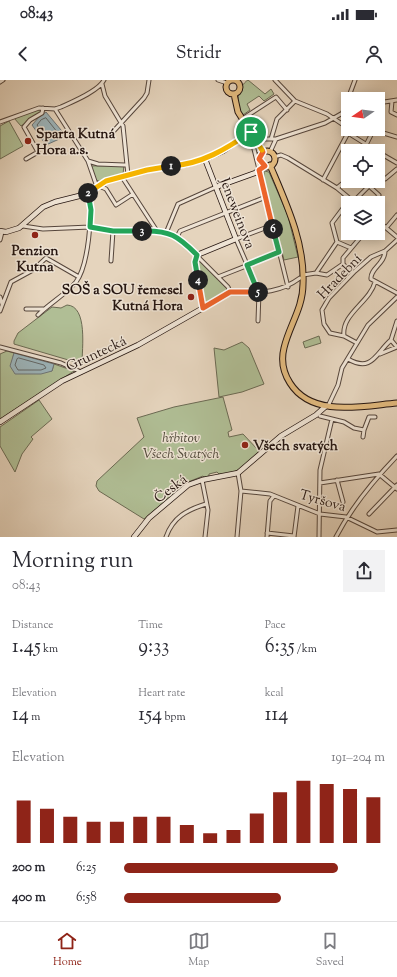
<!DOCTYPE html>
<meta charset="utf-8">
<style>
:root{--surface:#fff;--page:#f2f2f3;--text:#2b2b33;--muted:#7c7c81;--line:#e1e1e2;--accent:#8f2418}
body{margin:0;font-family:"Sorts Mill Goudy",serif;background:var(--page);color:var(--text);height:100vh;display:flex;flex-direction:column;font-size:15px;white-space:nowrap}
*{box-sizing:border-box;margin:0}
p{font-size:13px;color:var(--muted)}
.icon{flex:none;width:22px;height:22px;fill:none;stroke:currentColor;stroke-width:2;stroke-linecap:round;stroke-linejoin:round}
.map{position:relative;height:457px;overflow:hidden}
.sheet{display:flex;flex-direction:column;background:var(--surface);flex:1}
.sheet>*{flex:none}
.needle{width:26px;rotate:257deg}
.buttons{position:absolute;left:341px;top:12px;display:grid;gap:8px}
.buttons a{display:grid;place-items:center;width:44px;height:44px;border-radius:0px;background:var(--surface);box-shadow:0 2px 10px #0003;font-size:20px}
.pin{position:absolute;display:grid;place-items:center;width:34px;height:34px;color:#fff;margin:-17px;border:2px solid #fff;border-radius:50%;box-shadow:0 1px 4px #0007}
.km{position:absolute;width:20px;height:20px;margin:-10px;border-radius:50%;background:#222;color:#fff;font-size:11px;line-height:20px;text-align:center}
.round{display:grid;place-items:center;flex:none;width:42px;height:42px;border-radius:0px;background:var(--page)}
.head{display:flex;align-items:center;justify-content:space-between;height:68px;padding:0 12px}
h1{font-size:22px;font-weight:600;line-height:30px}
.metrics{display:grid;grid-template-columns:repeat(3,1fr);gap:6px;height:68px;padding:4px 12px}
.metrics div{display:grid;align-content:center}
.metrics b{font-size:20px;font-weight:600}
.metrics small{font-size:11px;font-weight:400}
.metrics p{font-size:11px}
.chart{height:112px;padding:8px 12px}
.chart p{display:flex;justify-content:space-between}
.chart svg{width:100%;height:72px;margin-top:4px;stroke:var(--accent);stroke-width:6}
ul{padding:0 12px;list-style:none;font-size:13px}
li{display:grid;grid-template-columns:64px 48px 1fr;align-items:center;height:30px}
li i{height:10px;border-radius:5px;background:var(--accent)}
.status{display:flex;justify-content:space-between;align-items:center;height:28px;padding:0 20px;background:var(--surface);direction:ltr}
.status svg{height:11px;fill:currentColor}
header{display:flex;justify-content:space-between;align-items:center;height:52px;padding:0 12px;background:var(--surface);font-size:18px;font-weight:600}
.tab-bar{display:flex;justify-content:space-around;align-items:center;height:56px;border-top:1px solid var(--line);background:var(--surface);font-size:11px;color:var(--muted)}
.tab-bar a{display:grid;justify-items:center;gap:2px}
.tab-bar .on{color:var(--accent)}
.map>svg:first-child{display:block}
</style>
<div class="status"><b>08:43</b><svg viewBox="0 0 49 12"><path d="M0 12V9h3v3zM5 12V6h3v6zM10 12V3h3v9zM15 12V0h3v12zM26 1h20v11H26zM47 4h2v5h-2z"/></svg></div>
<header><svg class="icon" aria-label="back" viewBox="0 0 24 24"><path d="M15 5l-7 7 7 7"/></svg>Stridr<svg class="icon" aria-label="person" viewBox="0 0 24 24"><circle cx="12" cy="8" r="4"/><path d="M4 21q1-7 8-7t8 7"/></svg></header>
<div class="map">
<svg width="397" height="457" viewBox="0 0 397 457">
<rect width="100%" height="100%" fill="#e5d4bd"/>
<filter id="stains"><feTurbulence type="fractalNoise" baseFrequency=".005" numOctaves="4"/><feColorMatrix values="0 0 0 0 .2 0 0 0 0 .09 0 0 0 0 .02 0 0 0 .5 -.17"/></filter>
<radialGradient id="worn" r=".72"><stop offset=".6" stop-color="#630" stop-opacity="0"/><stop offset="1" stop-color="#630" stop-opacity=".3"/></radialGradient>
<path fill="#b0be95" stroke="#6b6a53" d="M248 0 265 14 271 9 274 14 264 21 259 16 247 24 250 30 243 35C234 27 238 6 248 0Z
M40 29 42 32 21 46 14 38Z
M9 41 23 66 0 79V46Z
M124 85 123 94 101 102 96 100 91 86Z
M264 91 269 92 288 136 298 177 284 180 264 101Z
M198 178 227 209V213L206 226 196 182Z
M67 225C88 226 82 269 82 284L14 264V261L18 253 52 227 61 228Z
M319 256 321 263 305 268 303 262Z
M242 262 249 268 264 304 242 312 219 317 214 268 224 270Z
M7 271 14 273 11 286 52 291 54 284 74 291 0 339V274Z
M223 317 232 350 228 352 229 357 243 354 259 371C249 383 235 396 219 394L217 392 209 394V396L204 397 203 396 188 402 144 439 99 411 96 406 97 401 144 357 137 338 174 327Z
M39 320 52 339 31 357 33 359 22 374 15 392 0 366V347Z"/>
<path fill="#9cb5bc" stroke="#6d7578" d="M46 32 66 56 46 65 32 45 39 37Z
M14 273 54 284 52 291 41 294H15L10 286Z"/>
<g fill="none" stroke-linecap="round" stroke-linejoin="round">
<path stroke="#616666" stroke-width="1" d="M46 38 58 53 48 60 37 45 41 40Z
M19 278 44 285 46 288 41 290H18L15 285 17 279Z"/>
<defs>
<path id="street" d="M218 0 227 3
M275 0 295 21 327 34 345 46 348 53 377 71
M0 2 3 0
M102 4 105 16 123 46 128 95
M392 21 391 32 397 35
M378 23 397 20
M55 29 88 81 98 84 125 85
M343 32 355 0
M242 39 276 17 287 30
M0 42 39 28 55 29 61 27C72 22 99 11 104 0
M370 49 397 57
M110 55 144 18 147 13 149 0
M263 59H276L325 43 348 30
M271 59 277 39 295 21
M252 61 288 207
M363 71 374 49
M270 72 276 59
M378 72 397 83
M274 77 281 75 288 78 337 108 355 123
M26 79 38 72 24 47 30 40 42 33 43 28
M88 81 97 107
M122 97 157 151
M323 100 348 53
M99 106 106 109 116 125 133 114
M369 106 379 115 373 123
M337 108 348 99
M353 122 369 106 385 99 397 89
M378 141 397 157
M23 146 43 149 90 147 113 151H157L166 153 179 158 228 207 230 212
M386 148 397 135
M166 153 178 124 216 107
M177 157 180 151 266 117
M0 160 2 152
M337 162 351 168
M385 171C385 184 370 188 371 199L397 213
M111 181 113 151
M343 184 353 193
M316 193 337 162 332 143 350 119
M303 195 316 193 327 195 343 184V178L364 153
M218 197 279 173
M230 212C257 212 277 215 300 198
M0 217 2 224
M203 228 230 212
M26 229H43
M0 231 11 202 33 190 46 178 79 197
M38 235C50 223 65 215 76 202 88 186 94 132 87 114
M258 241 259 212 236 159 273 145
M344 256C341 234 370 222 375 202
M391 260 397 241
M357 263 344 256 330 253 324 244 322 230 329 218 355 191 371 177 385 171 397 160
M0 267 61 283 81 292
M380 274 397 267
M348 279C372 293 376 273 391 260L397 267
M328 326 338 305 342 288 368 245 397 217
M320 336 344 342 354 348 364 350 369 337H375
M363 357 364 350
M202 400 208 430 205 457
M337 400 343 422
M320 403 379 394 397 409
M241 411 270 414 320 434 346 437 377 452 397 450
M369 434 397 405
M267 453 294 456
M166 457C173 437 187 430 206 424
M237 457 241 411 238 393
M267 457 270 421 274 416
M294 457 298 426
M319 457 320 390 332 339
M336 457C352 426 373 401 397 376"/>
<path id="secondary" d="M216 107 255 93 265 86
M0 151 6 152 19 148 43 127 55 122 87 114 106 101 147 90 183 85 205 79 223 71 251 52
M0 342 62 301 138 265 203 228 195 182 197 175 236 159 205 79
M134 457 149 438 188 405 202 400 238 393 281 356 316 335 326 326"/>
<path id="primary" d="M226 7a7 7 0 1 1 14 0a7 7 0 1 1-14 0Z
M234 14 238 32 263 72
M259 79a8 8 0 1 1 16 0a8 8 0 1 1-16 0Z
M270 85C286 123 305 163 303 204 303 228 289 246 284 268 281 280 283 292 290 303 312 338 362 326 397 323"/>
</defs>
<use href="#street" stroke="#56463c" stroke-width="5"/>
<use href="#secondary" stroke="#261611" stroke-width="6"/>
<use href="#primary" stroke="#261611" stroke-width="7"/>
<use href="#street" stroke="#eee3d4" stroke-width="3"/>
<use href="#secondary" stroke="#eee3d4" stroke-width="4.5"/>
<use href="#primary" stroke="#e2ba7e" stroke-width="5"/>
</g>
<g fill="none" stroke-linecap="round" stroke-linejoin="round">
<defs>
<path id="split-1" d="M171 86C202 84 226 69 251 52"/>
<path id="split-2" d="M88 113 106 101 147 90 171 86"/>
<path id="split-3" d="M88 113 91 130 90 147 113 151H142"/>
<path id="split-4" d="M142 151C170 150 178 156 197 175L195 182 198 200"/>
<path id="split-5" d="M198 200 203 228 230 212H258"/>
<path id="split-6" d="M258 212 247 185 279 172 273 149"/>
<path id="split-7" d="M262 70 263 72 259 79 265 86 259 90 273 149"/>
<path id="split-8" d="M251 52 262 70"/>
</defs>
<use href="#split-1" stroke="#fff" stroke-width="8"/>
<use href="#split-2" stroke="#fff" stroke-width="8"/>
<use href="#split-3" stroke="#fff" stroke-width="8"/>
<use href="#split-4" stroke="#fff" stroke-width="8"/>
<use href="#split-5" stroke="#fff" stroke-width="8"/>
<use href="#split-6" stroke="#fff" stroke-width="8"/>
<use href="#split-7" stroke="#fff" stroke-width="8"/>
<use href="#split-8" stroke="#fff" stroke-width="8"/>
<use href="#split-1" stroke="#f5b400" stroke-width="5"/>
<use href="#split-2" stroke="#f5b400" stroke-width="5"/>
<use href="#split-3" stroke="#22a559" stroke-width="5"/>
<use href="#split-4" stroke="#22a559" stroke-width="5"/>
<use href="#split-5" stroke="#f0652b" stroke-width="5"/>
<use href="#split-6" stroke="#22a559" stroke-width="5"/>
<use href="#split-7" stroke="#f0652b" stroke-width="5"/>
<use href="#split-8" stroke="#f5b400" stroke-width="5"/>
</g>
<g fill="#8f2418" stroke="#eee3d4" stroke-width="1.5">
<circle cx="28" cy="61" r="4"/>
<circle cx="35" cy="155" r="4"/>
<circle cx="191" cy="217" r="4"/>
<circle cx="245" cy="365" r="4"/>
</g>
<g text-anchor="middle" stroke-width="3" stroke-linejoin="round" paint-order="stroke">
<g font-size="14" font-weight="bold" fill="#261611" stroke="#eee3d4" text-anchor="start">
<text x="36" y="58">Sparta Kutná<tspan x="36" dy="16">Hora a.s.</tspan></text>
<text x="35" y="175" text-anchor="middle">Penzion<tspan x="35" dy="16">Kutna</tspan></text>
<text x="183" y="214" text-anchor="end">SOŠ a SOU řemesel<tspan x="183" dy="16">Kutná Hora</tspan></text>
<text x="253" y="370">Všech svatých</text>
</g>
<g font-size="14" fill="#261611" stroke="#eee3d4">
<text transform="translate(238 133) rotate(69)" y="5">Jeneweinova</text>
<text transform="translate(339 196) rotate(-46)" y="5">Hradební</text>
<text transform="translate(96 273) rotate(-25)" y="5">Gruntecká</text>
<text transform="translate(170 408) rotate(-37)" y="5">Česká</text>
<text transform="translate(323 420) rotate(16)" y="5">Tyršova</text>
</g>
<g font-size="14" font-style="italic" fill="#4f4839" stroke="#eee3d4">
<text x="181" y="362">hřbitov<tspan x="181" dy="16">Všech Svatých</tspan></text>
</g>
</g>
<rect width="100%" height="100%" filter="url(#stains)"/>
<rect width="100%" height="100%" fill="url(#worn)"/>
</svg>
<div class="buttons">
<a><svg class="needle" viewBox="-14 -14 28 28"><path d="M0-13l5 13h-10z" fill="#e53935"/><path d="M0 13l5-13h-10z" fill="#7c7c81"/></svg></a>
<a><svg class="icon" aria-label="locate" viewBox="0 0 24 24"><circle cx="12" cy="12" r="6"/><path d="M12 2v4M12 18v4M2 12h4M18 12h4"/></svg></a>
<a><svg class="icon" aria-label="layers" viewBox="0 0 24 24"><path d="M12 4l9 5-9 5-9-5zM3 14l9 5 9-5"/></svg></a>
</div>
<div class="pin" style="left:251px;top:52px;background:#1e9e55"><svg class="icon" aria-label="arrive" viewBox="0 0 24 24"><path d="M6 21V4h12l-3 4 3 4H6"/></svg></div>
<b class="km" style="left:171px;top:86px">1</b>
<b class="km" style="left:88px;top:113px">2</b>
<b class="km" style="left:142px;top:151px">3</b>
<b class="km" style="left:198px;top:200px">4</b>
<b class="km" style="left:258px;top:212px">5</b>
<b class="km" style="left:273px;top:149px">6</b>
</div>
<section class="sheet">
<div class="head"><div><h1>Morning run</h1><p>08:43</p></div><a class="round"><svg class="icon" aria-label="share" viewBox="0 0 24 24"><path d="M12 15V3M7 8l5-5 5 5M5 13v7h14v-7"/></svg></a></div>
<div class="metrics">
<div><p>Distance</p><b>1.45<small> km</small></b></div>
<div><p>Time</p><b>9:33</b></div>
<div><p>Pace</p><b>6:35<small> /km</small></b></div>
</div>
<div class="metrics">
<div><p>Elevation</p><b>14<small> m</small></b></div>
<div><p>Heart rate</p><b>154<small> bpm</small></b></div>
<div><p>kcal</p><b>114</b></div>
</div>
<div class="chart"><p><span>Elevation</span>191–204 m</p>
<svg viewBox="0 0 160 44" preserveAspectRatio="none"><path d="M5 44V18M15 44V23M25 44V28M35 44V31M45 44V31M55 44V28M65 44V28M75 44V33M85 44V38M95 44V36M105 44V26M115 44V13M125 44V6M135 44V8M145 44V11M155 44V16"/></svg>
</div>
<ul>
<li><b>200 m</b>6:25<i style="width:82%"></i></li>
<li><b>400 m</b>6:58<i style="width:60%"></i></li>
</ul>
</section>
<nav class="tab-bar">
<a class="on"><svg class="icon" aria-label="home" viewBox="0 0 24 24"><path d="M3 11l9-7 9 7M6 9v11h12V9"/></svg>Home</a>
<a><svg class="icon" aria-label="map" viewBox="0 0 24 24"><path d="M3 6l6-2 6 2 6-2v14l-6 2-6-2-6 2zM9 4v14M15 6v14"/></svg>Map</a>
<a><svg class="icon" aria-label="saved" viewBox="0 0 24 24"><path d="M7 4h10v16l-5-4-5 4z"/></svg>Saved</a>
</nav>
